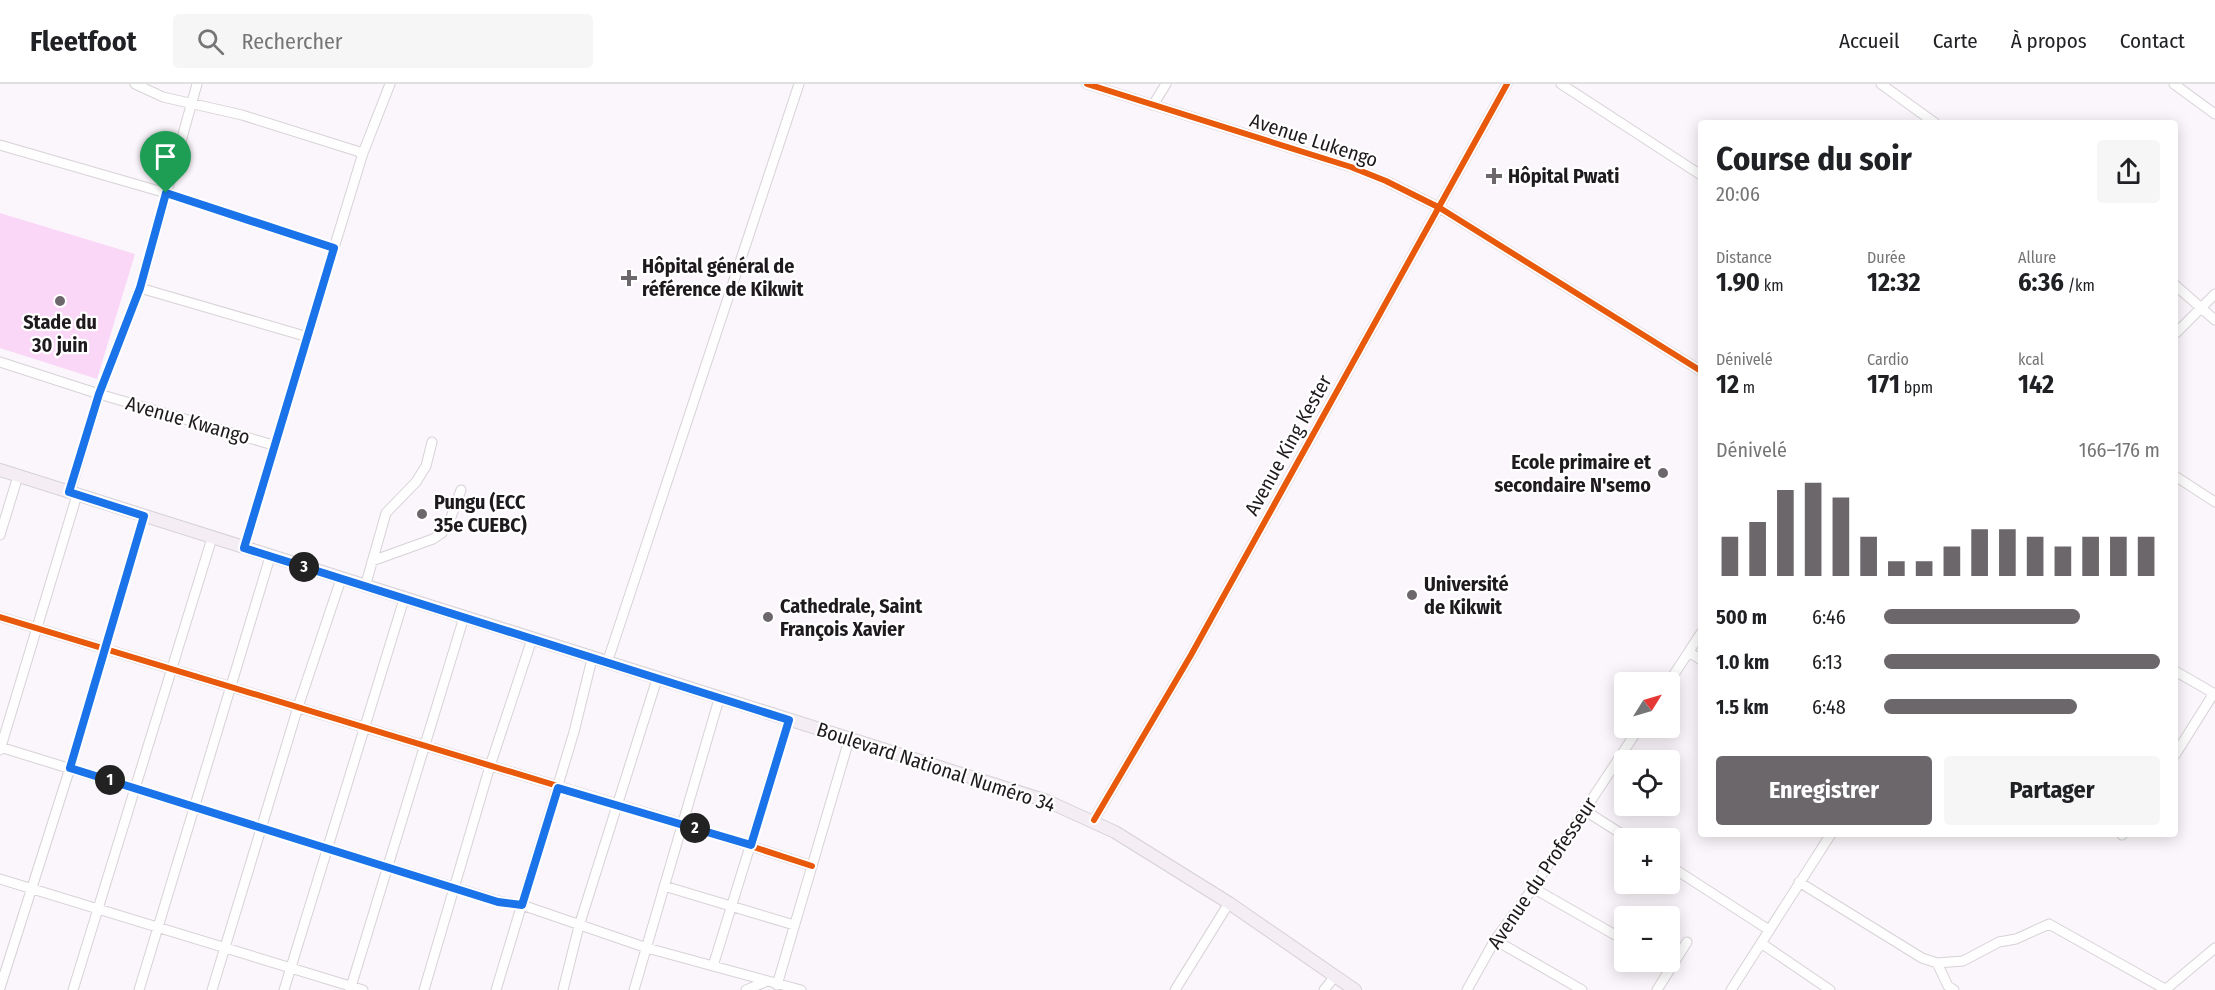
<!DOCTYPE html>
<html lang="fr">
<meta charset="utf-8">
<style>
:root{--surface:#fff;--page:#f6f6f6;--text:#202124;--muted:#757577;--line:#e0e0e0;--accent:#6b676b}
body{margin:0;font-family:"Fira Sans Condensed",sans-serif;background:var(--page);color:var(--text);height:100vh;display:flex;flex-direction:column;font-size:22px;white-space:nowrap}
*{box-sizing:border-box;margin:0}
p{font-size:20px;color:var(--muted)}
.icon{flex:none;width:33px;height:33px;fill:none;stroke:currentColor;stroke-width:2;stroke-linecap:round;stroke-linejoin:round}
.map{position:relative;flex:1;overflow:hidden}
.details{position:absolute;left:1698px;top:36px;width:480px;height:717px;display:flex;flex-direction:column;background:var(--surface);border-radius:6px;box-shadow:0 3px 15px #0003}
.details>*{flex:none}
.needle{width:39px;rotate:53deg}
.fabs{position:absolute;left:1614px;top:588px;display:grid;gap:12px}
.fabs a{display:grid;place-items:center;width:66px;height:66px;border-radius:6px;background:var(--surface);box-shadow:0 3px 15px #0003;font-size:30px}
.pin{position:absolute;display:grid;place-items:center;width:51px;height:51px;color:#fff;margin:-62px -26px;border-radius:50% 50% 50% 0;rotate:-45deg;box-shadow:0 0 6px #0007}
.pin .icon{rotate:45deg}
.km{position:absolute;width:30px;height:30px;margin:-15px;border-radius:50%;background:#222;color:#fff;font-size:16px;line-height:30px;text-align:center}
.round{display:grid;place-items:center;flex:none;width:63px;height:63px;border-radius:6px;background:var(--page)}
.headline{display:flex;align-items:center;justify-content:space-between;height:102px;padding:0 18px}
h1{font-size:33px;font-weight:700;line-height:45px}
.metrics{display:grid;grid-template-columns:repeat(3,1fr);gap:9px;height:102px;padding:6px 18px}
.metrics div{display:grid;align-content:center}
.metrics b{font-size:26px;font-weight:700}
.metrics small{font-size:16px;font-weight:400}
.metrics p{font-size:16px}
.chart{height:168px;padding:12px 18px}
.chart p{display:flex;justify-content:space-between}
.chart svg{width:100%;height:108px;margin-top:6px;stroke:var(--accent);stroke-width:6}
.primary-button{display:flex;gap:12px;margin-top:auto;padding:12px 18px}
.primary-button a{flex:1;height:69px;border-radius:6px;background:var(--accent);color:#fff;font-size:24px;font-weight:700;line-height:69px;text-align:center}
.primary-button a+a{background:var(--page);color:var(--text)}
ul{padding:0 18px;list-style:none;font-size:20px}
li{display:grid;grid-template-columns:96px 72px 1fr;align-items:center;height:45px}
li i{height:15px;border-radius:8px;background:var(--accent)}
header{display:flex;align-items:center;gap:36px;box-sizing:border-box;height:84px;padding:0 30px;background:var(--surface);border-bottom:2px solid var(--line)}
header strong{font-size:28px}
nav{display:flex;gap:33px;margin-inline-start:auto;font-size:21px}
.search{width:420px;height:54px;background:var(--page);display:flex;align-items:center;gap:15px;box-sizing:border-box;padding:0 21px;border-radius:6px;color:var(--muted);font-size:22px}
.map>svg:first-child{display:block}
</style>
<header>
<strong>Fleetfoot</strong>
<div class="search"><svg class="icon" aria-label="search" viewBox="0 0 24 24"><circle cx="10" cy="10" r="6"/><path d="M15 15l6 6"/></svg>Rechercher</div>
<nav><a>Accueil</a><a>Carte</a><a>À propos</a><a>Contact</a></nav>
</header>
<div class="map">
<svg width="2215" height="906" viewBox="0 0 2215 906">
<rect width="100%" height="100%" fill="#fbf6fb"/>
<path fill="#fad7f7" d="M0 129 135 170 97 295 0 264Z"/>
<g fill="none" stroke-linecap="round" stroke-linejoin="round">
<defs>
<path id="minor" d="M135 0 163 13 242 31 363 69
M1087 0 1351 83 1386 97 1440 124 1701 287
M1561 0 1701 91
M1881 0 1935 39
M2174 0 2215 30
M1153 21 1166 0
M0 61 166 109 334 164
M2175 201 2215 236
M140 204 308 253
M2175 250 2215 210
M0 278 99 310 273 361
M2175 392 2215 418
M70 408 99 310 140 204 197 0
M0 451 18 392
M244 464 334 164 363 69 390 0
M372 477 433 455 442 449 450 436 461 406
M365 503 386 429 416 398 426 382 432 358
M0 533 683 740 812 782
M1689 568 1701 576
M607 579 799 0
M2175 587 2215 610
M1669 598 1701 549
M0 663 498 817 522 821 647 864 801 906
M0 666 77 411
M2175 671 2214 609
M1584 726 1628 754
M1094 736 1191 571 1507 0
M2122 751 2123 750
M1670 782 1769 846
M0 795 363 906
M1799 798 1922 874 1937 879 1948 902 1954 906
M664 802 794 841
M1533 804 1624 856
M1495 856 1582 906
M1761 859 1830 906
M1657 878 1669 885
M1937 879 1963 877 1999 858 2016 855 2049 840 2165 905
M713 882 789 636
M777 901 849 656
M0 904 70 684 144 432
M73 906 212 454
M139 906 270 473
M212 906 298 623 341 495
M284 906 404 515
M350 906 464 533
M424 906 490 682 532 555
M496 906 574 648 592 575
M563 906 579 842 657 595
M634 906 719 615
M746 906 765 898
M1175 906 1229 819
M1324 906 1335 892
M1467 906 1495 856 1533 804 1639 644
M1657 906 1687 858
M1731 906 1831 750
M2165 906 2215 864"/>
<path id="major" d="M0 386 1047 717 1115 748 1229 819 1355 906"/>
</defs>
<use href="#minor" stroke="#d7d2d6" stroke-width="11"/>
<use href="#major" stroke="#d5d2d5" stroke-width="14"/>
<use href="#minor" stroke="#fefefe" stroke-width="9"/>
<use href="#major" stroke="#f4edf3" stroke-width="12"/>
<defs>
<path id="cycleway" d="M1087 0 1351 83 1386 97 1440 124 1701 287
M0 533 683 740 812 782
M1094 736 1191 571 1507 0"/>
</defs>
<use href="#cycleway" stroke="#fff" stroke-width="10"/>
<use href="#cycleway" stroke="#e8590c" stroke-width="6"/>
</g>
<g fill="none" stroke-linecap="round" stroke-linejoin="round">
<defs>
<path id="route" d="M166 109 334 164 244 464 789 636 751 761 558 704 522 821 498 818 70 684 144 432 69 408 99 310 140 204Z"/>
</defs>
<use href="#route" stroke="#fff" stroke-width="12"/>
<use href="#route" stroke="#1a73e8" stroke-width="8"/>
</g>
<g fill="#6b676b" stroke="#fff" stroke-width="2">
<path d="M1491 83h6v6h6v6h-6v6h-6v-6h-6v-6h6z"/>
<path d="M626 185h6v6h6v6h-6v6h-6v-6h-6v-6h6z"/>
<circle cx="60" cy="217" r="6"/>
<circle cx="1663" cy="389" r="6"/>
<circle cx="422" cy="430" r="6"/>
<circle cx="1412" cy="511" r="6"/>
<circle cx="768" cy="533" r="6"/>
</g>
<g text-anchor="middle" stroke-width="4.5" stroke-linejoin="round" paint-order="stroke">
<g font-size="20" fill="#1e1a1d" stroke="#fff">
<text transform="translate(1314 56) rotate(18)" y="7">Avenue Lukengo</text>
<text transform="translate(188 336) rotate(16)" y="7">Avenue Kwango</text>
<text transform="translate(1288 361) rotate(-61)" y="7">Avenue King Kester</text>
<text transform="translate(936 683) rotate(18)" y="7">Boulevard National Numéro 34</text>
<text transform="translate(1542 789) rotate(-56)" y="7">Avenue du Professeur</text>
</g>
<g font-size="20" font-weight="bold" fill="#1e1a1d" stroke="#fff" text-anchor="start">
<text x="1508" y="99">Hôpital Pwati</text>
<text x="642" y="189">Hôpital général de<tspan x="642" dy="23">référence de Kikwit</tspan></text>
<text x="60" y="245" text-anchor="middle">Stade du<tspan x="60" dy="23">30 juin</tspan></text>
<text x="1651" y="385" text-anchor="end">Ecole primaire et<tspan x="1651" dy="23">secondaire N'semo</tspan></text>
<text x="434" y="425">Pungu (ECC<tspan x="434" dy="23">35e CUEBC)</tspan></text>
<text x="1424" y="507">Université<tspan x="1424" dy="23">de Kikwit</tspan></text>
<text x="780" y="529">Cathedrale, Saint<tspan x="780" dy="23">François Xavier</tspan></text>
</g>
</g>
</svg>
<div class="fabs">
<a><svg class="needle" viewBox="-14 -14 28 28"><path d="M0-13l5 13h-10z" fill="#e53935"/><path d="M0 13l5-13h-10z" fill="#757577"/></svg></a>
<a><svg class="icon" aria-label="locate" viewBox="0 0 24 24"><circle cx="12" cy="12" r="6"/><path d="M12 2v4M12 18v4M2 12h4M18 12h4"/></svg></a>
<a>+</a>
<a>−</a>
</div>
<div class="pin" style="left:166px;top:109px;background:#1e9e55"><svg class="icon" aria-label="arrive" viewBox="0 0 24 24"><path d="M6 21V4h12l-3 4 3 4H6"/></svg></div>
<b class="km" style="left:110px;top:696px">1</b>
<b class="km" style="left:695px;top:744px">2</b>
<b class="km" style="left:304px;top:483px">3</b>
<section class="details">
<div class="headline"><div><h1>Course du soir</h1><p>20:06</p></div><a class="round"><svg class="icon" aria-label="share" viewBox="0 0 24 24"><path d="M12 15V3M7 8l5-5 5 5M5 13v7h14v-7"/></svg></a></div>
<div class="metrics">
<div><p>Distance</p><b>1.90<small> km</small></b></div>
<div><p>Durée</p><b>12:32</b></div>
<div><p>Allure</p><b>6:36<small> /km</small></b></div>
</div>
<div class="metrics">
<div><p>Dénivelé</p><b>12<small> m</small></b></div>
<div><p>Cardio</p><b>171<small> bpm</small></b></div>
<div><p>kcal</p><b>142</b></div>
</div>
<div class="chart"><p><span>Dénivelé</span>166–176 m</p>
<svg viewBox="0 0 160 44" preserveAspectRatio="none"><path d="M5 44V28M15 44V22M25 44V9M35 44V6M45 44V12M55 44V28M65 44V38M75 44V38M85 44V32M95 44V25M105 44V25M115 44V28M125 44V32M135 44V28M145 44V28M155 44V28"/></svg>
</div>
<ul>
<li><b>500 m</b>6:46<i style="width:71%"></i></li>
<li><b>1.0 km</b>6:13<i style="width:100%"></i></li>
<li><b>1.5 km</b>6:48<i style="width:70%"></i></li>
</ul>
<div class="primary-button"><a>Enregistrer</a><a>Partager</a></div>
</section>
</div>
